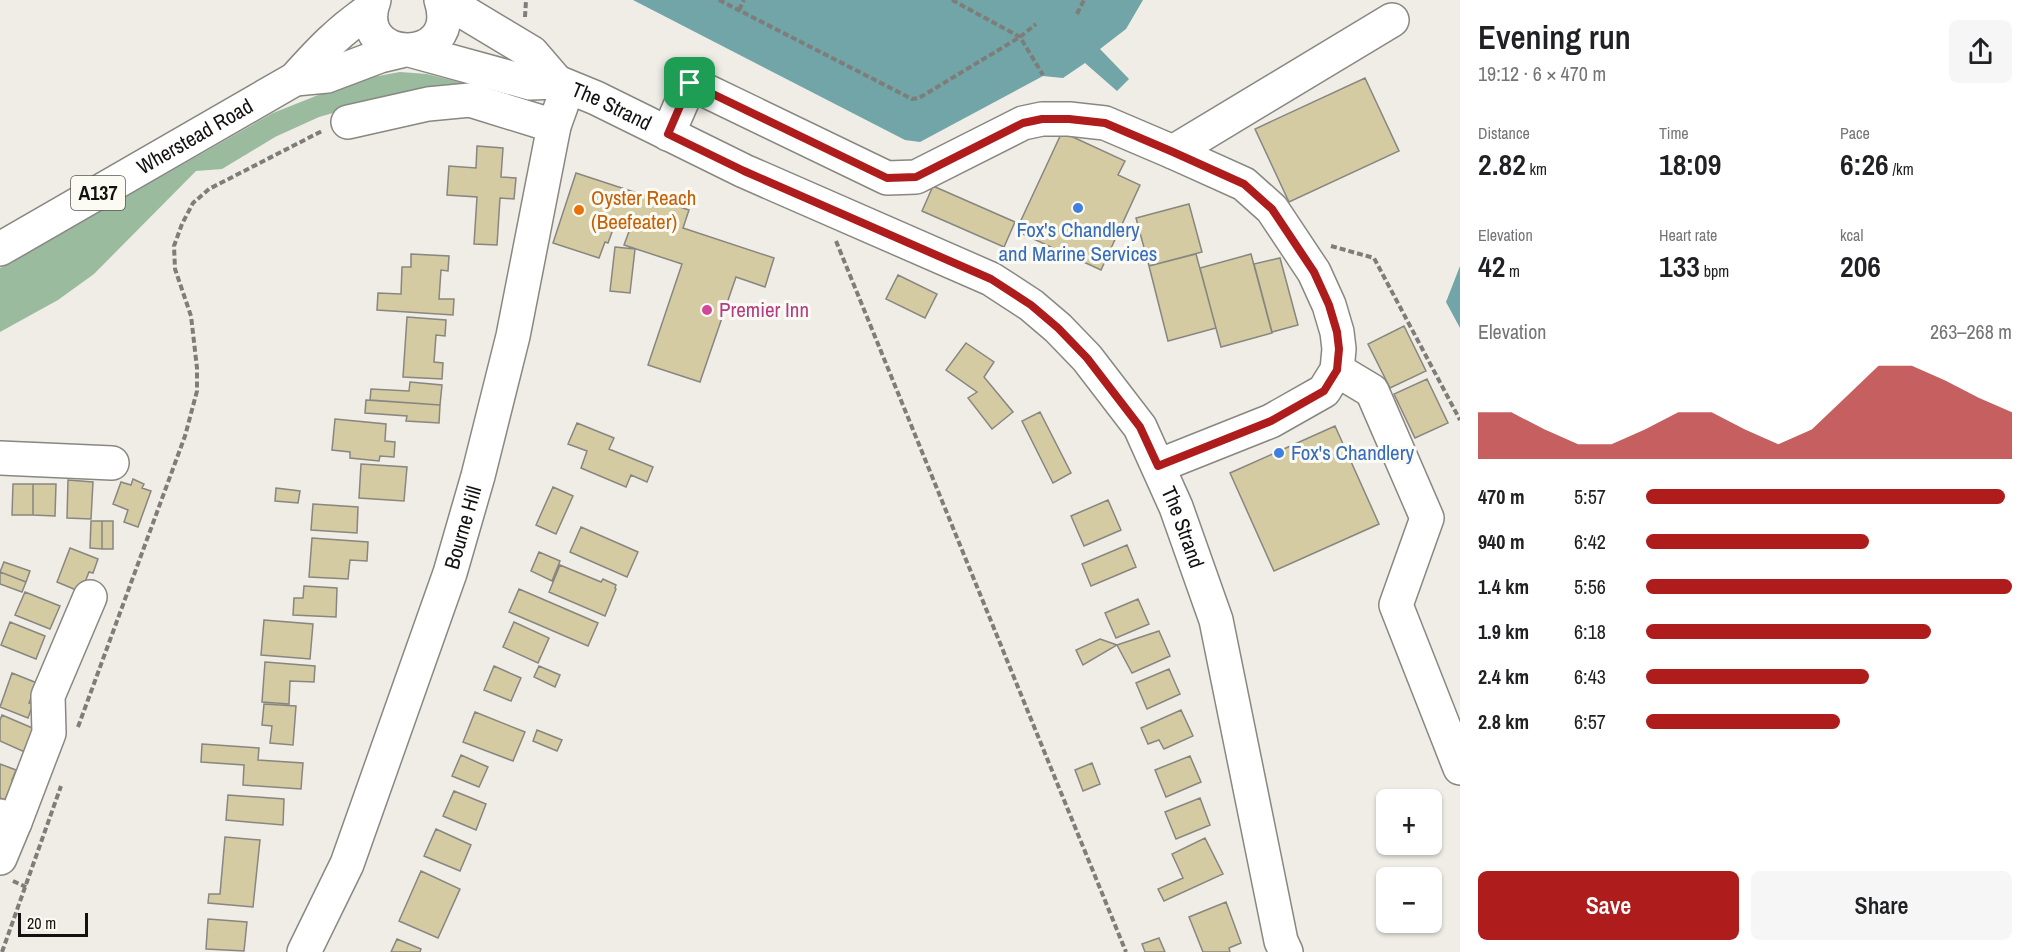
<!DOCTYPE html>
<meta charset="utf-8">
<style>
:root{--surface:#fff;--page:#f6f6f6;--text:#202124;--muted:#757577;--accent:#ae1c1c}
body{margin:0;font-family:"Archivo Narrow",sans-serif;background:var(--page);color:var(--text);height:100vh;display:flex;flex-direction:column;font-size:22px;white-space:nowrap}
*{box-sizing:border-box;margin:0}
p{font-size:20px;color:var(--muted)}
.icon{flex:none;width:33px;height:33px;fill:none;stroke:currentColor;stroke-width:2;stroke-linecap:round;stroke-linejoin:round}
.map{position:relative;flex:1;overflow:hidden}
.details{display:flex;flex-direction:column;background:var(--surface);width:570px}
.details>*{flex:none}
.tools{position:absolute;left:1376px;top:789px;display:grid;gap:12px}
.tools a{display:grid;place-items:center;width:66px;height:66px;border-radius:9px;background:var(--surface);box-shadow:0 2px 4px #0004;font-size:30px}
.scale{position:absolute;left:18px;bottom:15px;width:70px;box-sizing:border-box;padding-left:6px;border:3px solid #131210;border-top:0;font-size:16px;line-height:21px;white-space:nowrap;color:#131210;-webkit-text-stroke:4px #fcfbf3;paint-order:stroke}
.pin{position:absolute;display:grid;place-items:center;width:51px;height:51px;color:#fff;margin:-26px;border-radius:12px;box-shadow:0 3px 9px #0006}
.round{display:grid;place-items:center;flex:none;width:63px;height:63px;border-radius:9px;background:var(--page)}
.headline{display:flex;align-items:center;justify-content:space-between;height:102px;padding:0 18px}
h1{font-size:33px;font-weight:600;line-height:45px}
.metrics{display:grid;grid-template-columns:repeat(3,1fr);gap:9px;height:102px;padding:6px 18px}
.metrics div{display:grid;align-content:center}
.metrics b{font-size:30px;font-weight:600}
.metrics small{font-size:16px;font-weight:400}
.metrics p{font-size:16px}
.chart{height:168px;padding:12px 18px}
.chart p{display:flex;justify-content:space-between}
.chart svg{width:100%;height:108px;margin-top:6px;fill:var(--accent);opacity:.7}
.button{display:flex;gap:12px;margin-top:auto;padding:12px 18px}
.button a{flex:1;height:69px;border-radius:9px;background:var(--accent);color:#fff;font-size:24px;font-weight:600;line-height:69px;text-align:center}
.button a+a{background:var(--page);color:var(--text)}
ul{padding:0 18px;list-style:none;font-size:20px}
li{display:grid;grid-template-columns:96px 72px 1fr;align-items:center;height:45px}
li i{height:15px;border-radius:8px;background:var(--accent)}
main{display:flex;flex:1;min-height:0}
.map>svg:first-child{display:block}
</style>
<main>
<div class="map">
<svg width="1460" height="952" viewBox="0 0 1460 952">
<rect width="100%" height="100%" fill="#efede6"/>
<path fill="#9abb9e" d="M400 72 427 74 491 90 379 100 319 117 275 137 222 169 196 171 94 274 58 300 0 332V268L273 113 356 80Z"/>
<path fill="#71a5a7" d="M633 0H1143L1126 29 1100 49 1129 79 1117 91 1085 63 1063 78 1043 76 920 142 905 140Z
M1460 266V328L1446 302Z"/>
<path fill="#d4cba2" stroke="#888680" stroke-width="1.5" d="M1365 78 1399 151 1289 202 1255 129Z
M1062 132 1125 161 1118 175 1140 185 1101 270 1016 231Z
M477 146 503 148 501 177 516 178 514 199 500 198 497 245 474 244 477 197 447 195 449 166 476 168Z
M576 173 689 210 683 228 774 258 765 287 736 277 700 382 648 365 682 264 624 245 631 226 616 221 608 243 605 242 599 258 553 243Z
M933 186 1015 222 1004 247 922 211Z
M1189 204 1202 252 1149 266 1136 218Z
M615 247 635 249 630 293 610 291Z
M411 254 449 256 448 271 441 270 439 299H454L453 315 377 310 378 293 401 294 402 267H411Z
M1196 254 1216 328 1168 341 1149 266Z
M1251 254 1272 333 1221 347 1200 268Z
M1280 258 1298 325 1272 332 1254 264Z
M898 275 937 294 925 318 886 299Z
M407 317 446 320 445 336 436 335 434 362 443 363 442 379 403 377Z
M1404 326 1426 371 1390 388 1368 344Z
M966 343 994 362 984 377 1013 412 992 429 968 398 977 392 946 370Z
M1427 379 1448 423 1415 438 1394 394Z
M410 382 442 385 440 405 370 400 371 389 409 391Z
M366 400 440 405 439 423 406 421 407 416 365 413Z
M1040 412 1071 473 1053 483 1022 421Z
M335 419 386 424 385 441 395 442 394 457 380 456 379 461 350 458V452L332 450Z
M577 423 614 438 609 449 653 467 647 482 631 475 626 487 581 468 587 451 568 444Z
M1335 426 1379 524 1274 571 1230 473Z
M361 464 407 467 404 501 359 498Z
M133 479 144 484 142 488 151 491 138 527 124 522 128 510 113 504 121 482 131 485Z
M68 480 93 482 91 519 67 518Z
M13 484H33V515H12Z
M33 484H56L55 516 33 515Z
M553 487 573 496 556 534 536 525Z
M276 488 300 491 298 503 275 501Z
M1108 500 1121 530 1084 546 1071 516Z
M313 504 358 507 357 533 311 530Z
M91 521H102V549L90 548Z
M102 521H113V549H102Z
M581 527 638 552 627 577 570 552Z
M312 538 368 542 367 561 350 560 348 579 309 577Z
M1127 545 1136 567 1091 586 1082 564Z
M70 548 98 559 93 573 89 572 81 592 57 582Z
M539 552 560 561 552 581 531 571Z
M4 562 30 571 26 582 0 572Z
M560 565 601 582 603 579 616 585 615 588 616 589 605 616 549 592Z
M0 572 26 582 22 592 0 584Z
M304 586 337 588 336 617 293 615 294 598H303Z
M519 589 598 623 588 646 509 612Z
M25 592 60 606 50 629 15 615Z
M1138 599 1149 624 1116 638 1105 613Z
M264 620 313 624 310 659 261 655Z
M10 622 45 636 36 659 1 645Z
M514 622 549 638 538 663 503 647Z
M1159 631 1170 656 1132 673 1117 645Z
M1100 639 1117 645 1083 665 1076 650Z
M265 662 315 666 314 682 290 681 289 704 262 702Z
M494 666 521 678 511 701 484 690Z
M539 666 560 675 555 687 534 677Z
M1169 669 1180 694 1147 709 1136 683Z
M12 673 37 683 29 703 33 704 28 718 0 707Z
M264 704 296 706 293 745 270 743 272 726 262 725Z
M1181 710 1193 736 1164 749 1159 740 1148 744 1141 728Z
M475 712 525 732 513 761 463 742Z
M2 715 37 730 27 753 0 741V720Z
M537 730 562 740 557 751 533 741Z
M202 744 259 748 258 760 303 763 301 789 243 785 244 765 201 762Z
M461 755 488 767 479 787 452 776Z
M1190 756 1201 782 1166 797 1155 770Z
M1092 763 1100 784 1083 791 1075 770Z
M0 764 16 770 12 780 18 782 14 793 9 791 5 800 0 798Z
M454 791 486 804 476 830 443 816Z
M228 795 284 799 283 825 226 820Z
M1200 798 1210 825 1176 839 1165 812Z
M436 829 471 845 460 871 424 856Z
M225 837 260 840 253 907 208 903 209 894H220Z
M1205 838 1223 874 1164 901 1158 889 1183 878 1172 854Z
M421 871 460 889 438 938 399 921Z
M1226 902 1241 943 1229 948 1230 952H1203L1189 917Z
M208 919 247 922 244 951 206 949Z
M1159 938 1165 952H1145L1142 944Z
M397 939 421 949 420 952H391Z"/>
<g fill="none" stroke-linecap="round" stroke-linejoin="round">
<defs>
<g id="minor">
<path d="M348 122 428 104 470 100 554 126"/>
<path d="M668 134 690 83 887 178 916 177 1023 123 1042 119H1069L1105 123 1173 152 1244 184 1272 209 1314 272 1329 305 1337 332 1339 349 1337 370 1324 391 1271 421 1158 466"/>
<path d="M1173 152 1392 20"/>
<path d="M1337 370 1372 391 1427 518 1396 605 1460 768"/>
<path d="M0 458 112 463"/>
<path d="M0 816 15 822 0 858"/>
<path d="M15 822 49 733 48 696 90 597"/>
<path id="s1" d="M304 952 347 864 450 573 478 476 513 336 554 126 568 87"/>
</g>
<g id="major">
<path d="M374 0C350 65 463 68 441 0"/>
<path d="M444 0 532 53 557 82"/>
<path id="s2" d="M413 51 530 83 557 82 596 98 744 171 991 279 1031 305 1058 328 1087 358 1140 427 1176 507 1216 620 1281 941 1286 952"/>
<path d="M295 79 327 76 380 56 401 51"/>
<path id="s3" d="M0 249 295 79C321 50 339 31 371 9"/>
</g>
</defs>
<use href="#minor" stroke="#898781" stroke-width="36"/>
<use href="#major" stroke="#898781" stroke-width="36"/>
<path stroke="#7f7d79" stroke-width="4" stroke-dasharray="6 3" stroke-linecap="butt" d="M719 0 912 99 919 98 1020 37 1036 24
M952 0 1020 37 1043 75
M739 10 744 0
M1077 14 1084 0
M525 17 526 0
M836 241 1126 952
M1331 246 1374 258 1460 420
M78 727 185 436 197 391V368L191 316 175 269 174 246 182 224 193 203 209 189 322 131
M13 881 26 887
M2 952 61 786"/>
<use href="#minor" stroke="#fff" stroke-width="33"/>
<use href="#major" stroke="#fff" stroke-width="33"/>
</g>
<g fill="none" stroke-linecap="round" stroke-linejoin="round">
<defs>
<path id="route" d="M690 83 887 178 916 177 1023 123 1042 119H1069L1105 123 1173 152 1244 184 1272 209 1314 272 1329 305 1337 332 1339 349 1337 370 1324 391 1271 421 1158 466 1140 427 1087 358 1058 328 1031 305 991 279 744 171 668 134Z"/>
</defs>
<use href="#route" stroke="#fff" stroke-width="12"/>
<use href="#route" stroke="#ae1c1c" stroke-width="8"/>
</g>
<g fill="#3f7fe0" stroke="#fcfbf3" stroke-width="2">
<circle cx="1078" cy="208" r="6"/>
<circle cx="1279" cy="453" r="6"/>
</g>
<circle fill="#e8710a" stroke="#fcfbf3" stroke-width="2" cx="579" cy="210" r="6"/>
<circle fill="#d1479c" stroke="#fcfbf3" stroke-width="2" cx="707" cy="310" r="6"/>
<g text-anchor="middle" stroke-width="6" stroke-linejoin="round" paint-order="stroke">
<rect fill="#fcfbf3" stroke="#595854" stroke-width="1.5" x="71" y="176" width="54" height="34" rx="4.5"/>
<g font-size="20" font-weight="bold" fill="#131210">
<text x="98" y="200">A137</text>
</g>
<g font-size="21" fill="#131210" stroke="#fcfbf3">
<text dy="7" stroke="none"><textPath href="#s2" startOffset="208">The Strand</textPath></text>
<text dy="7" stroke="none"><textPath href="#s3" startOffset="225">Wherstead Road</textPath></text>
<text dy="7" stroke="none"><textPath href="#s2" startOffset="946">The Strand</textPath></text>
<text dy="7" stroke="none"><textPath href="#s1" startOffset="454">Bourne Hill</textPath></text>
</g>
<g font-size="21" fill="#c56008" stroke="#fcfbf3" text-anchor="start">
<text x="591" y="205">Oyster Reach<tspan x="591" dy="24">(Beefeater)</tspan></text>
</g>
<g font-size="21" fill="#366cbe" stroke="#fcfbf3">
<text x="1078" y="237">Fox's Chandlery<tspan x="1078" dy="24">and Marine Services</tspan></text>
<text x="1291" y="460" text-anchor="start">Fox's Chandlery</text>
</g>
<g font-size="21" fill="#b23c85" stroke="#fcfbf3" text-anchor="start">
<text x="719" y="317">Premier Inn</text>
</g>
</g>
</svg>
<div class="tools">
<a>+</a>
<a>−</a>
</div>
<div class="scale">20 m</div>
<div class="pin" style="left:690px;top:83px;background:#1e9e55"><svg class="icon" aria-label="arrive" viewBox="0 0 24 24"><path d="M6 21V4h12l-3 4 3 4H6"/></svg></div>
</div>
<section class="details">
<div class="headline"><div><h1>Evening run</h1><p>19:12 · 6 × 470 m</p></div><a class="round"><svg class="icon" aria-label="share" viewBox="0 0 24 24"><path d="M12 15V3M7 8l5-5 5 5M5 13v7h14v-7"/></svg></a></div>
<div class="metrics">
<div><p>Distance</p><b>2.82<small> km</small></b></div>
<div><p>Time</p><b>18:09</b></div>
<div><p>Pace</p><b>6:26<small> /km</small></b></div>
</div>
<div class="metrics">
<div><p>Elevation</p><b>42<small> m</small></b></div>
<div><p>Heart rate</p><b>133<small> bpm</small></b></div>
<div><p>kcal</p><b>206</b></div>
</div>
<div class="chart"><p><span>Elevation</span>263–268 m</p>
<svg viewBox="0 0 160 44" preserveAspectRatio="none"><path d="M0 44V25L10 25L20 32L30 38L40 38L50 32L60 25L70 25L80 32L90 38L100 32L110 19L120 6L130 6L140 12L150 19L160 25V44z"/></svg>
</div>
<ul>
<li><b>470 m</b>5:57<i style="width:98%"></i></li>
<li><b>940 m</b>6:42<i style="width:61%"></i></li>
<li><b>1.4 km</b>5:56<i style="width:100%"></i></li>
<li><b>1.9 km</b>6:18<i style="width:78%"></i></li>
<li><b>2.4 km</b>6:43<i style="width:61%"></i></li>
<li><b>2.8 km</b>6:57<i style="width:53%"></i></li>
</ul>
<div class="button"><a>Save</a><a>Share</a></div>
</section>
</main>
